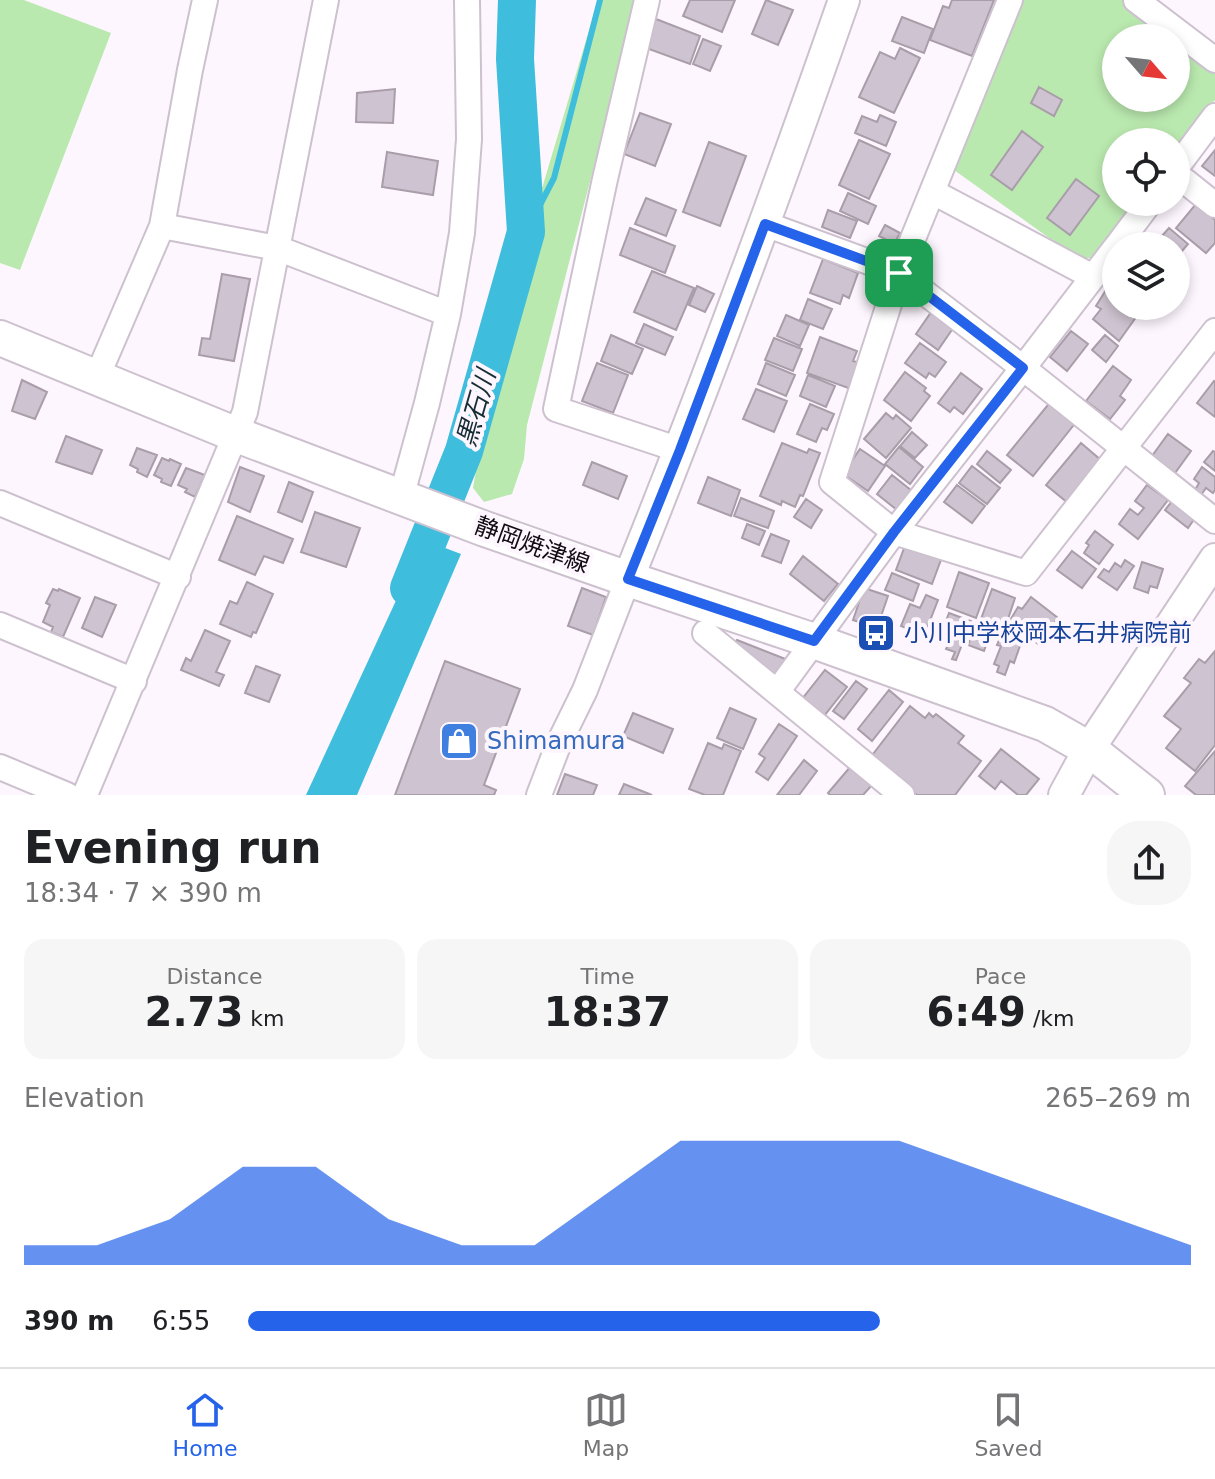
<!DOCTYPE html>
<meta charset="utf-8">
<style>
:root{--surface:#fff;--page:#f6f6f6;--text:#202124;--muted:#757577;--line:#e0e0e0;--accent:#2563eb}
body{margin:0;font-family:"DejaVu Sans","Noto Sans JP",sans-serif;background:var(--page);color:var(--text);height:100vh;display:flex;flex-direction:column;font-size:30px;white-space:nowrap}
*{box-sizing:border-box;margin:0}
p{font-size:26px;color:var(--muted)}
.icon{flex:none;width:44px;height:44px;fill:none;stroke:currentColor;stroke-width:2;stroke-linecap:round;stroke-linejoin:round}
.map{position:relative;height:795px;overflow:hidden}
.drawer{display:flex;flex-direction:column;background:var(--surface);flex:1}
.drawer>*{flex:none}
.needle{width:52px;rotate:118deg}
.buttons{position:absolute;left:1102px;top:24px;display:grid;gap:16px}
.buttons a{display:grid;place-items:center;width:88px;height:88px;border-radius:50%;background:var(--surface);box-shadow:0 4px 12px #0003;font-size:40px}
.pin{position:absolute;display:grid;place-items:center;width:68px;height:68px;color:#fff;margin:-34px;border-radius:16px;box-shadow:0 4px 12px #0006}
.round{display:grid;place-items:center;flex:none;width:84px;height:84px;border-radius:32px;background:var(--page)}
.head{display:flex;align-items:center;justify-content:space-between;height:136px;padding:0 24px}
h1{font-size:44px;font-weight:600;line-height:60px}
.metrics{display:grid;grid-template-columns:repeat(3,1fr);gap:12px;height:136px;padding:8px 24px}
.metrics div{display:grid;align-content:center;border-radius:20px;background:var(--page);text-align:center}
.metrics b{font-size:40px;font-weight:600}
.metrics small{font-size:22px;font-weight:400}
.metrics p{font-size:22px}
.chart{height:224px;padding:16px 24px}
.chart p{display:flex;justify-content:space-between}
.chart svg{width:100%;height:144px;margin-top:8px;fill:var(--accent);opacity:.7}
ul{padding:0 24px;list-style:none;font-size:26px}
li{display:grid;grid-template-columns:128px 96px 1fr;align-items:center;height:60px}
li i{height:20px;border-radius:10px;background:var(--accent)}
.menu{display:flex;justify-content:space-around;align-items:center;height:112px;border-top:2px solid var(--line);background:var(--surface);font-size:22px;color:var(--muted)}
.menu a{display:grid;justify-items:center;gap:4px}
.menu .current{color:var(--accent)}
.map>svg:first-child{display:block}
</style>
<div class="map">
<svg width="1215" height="795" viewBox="0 0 1215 795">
<rect width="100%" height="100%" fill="#fef6ff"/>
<path fill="#bae9af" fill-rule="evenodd" d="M0 0H24L111 33 20 270 0 263Z
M598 0H637L527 425 524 459 512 494 484 502 473 488 499 333Z
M1023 0H1128L1215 69V100L1176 150V142H1116V202H1135L1091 258H1077L954 170ZM1116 38H1176V98H1116Z"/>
<path fill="#3ebddc" d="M424 540 461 554 357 795H306Z"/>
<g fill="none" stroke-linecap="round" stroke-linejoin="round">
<path stroke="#3ebddc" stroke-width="6" d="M526 232 554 178 600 0"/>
<path stroke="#3ebddc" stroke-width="38" d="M409 588 464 451 526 232 515 59 517 0"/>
</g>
<path fill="#cec3d0" stroke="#a99daa" stroke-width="2" d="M690 0H735L722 32 683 16Z
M766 0 793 10 778 45 752 34Z
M952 0H994L972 56 930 40 943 6 949 8Z
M902 17 933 29 924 53 892 41Z
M656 19 700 36 690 64 646 48Z
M703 39 721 46 710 71 693 64Z
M900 48 920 58 894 113 859 97 880 52 895 59Z
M1039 87 1062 100 1054 116 1031 103Z
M395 89 393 123 356 122 357 93Z
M640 113 671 124 655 166 624 154Z
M880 115 896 122 886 146 855 133 862 116 877 122Z
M1022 131 1043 147 1012 190 991 175Z
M859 140 890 154 869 199 839 185Z
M709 142 746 156 720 226 683 212Z
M1215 150V176L1202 166Z
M387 152 438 161 433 195 382 187Z
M1076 179 1099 196 1070 235 1047 218Z
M848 193 876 206 868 224 840 211Z
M646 198 676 210 666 236 635 224Z
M1196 204 1215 220V243L1206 253 1176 228Z
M828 210 857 221 850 238 822 227Z
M885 225 900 233 894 244 879 236Z
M630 228 675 246 665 273 620 255Z
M1169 228 1188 244 1176 258V246H1153Z
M823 259 858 273 849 298 843 295 840 304 810 293Z
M652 271 694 288 676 330 634 312Z
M222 274 250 279 234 361 199 355 202 338 210 339Z
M1111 282 1116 286V306H1144L1119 341 1093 319 1101 309 1096 306Z
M697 286 714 294 705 312 689 305Z
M808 299 832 309 823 329 800 320Z
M936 305 958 321 938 350 916 334Z
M786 315 809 325 800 346 777 336Z
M644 324 673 337 665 355 636 343Z
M1071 331 1088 344 1067 371 1050 357Z
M611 335 643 349 632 374 601 361Z
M1105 335 1118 346 1106 362 1092 350Z
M820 337 857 351 853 361 860 363 851 389 807 373Z
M774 338 802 349 793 371 765 360Z
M920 343 946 362 935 377 929 373 926 378 905 363Z
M597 363 628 375 613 413 582 401Z
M766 363 795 375 786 396 758 384Z
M1113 366 1131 380 1120 396 1125 400 1110 419 1086 401Z
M905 372 926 388 924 391 930 396 911 421 884 400Z
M961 373 982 389 963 414 954 407 950 412 938 403Z
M808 375 835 386 826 407 800 396Z
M22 380 47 392 35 419 12 411Z
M1214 381 1215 382V417L1197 403Z
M756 389 787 401 774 432 743 419Z
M1052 400 1077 421 1033 476 1007 455Z
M810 404 834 414 827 430 822 428 816 442 797 434Z
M886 413 893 419 896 415 911 428 886 458 864 439Z
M912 432 927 445 915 458 900 446Z
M1168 434 1191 451 1175 473 1152 456Z
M66 436 102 450 92 474 56 462Z
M782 443 807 453 809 449 820 453 803 496 800 495 795 507 782 501 781 505 760 496Z
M1081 443 1102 461 1068 503 1046 485Z
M899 447 923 467 910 484 885 464Z
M137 448 157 455 147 477 137 472 138 469 130 465Z
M860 449 885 466 868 491 843 474Z
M987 451 1011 470 1000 483 977 464Z
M1213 451 1215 452V471L1204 462Z
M162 458 169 461 170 459 181 464 171 486 161 482 162 479 154 475Z
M592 462 627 476 618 499 583 485Z
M972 466 1000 488 987 504 959 483Z
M240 467 264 476 250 512 228 502Z
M1202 467 1215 477V490L1213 493 1206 488 1201 495 1195 490 1199 483 1194 479Z
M186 468 205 475 195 497 185 492 187 489 178 485Z
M892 475 912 491 897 510 877 494Z
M708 477 740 490 731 516 698 503Z
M289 482 313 492 302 522 278 512Z
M957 485 985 506 972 523 944 502Z
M1147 485 1168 500 1138 539 1119 524 1130 509 1138 515 1144 508 1135 501Z
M741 498 774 511 768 528 734 516Z
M806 499 822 510 811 528 794 517Z
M1173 500 1195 518 1188 528 1165 510Z
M315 512 360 528 346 567 301 552Z
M237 516 293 539 283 563 264 556 255 575 219 560Z
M747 524 765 531 759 545 742 538Z
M1095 531 1113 545 1099 564 1084 553 1089 545 1086 543Z
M771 534 789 541 781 563 762 556Z
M906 543 942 557 932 584 896 570Z
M1072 551 1096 569 1082 588 1057 570Z
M803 556 838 584 824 601 790 574Z
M1125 560 1134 566 1117 590 1098 577 1104 569 1109 572 1115 563 1121 567Z
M1142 562 1163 569 1157 588 1150 586 1148 593 1134 588Z
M959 572 989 583 976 618 947 607Z
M892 573 919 584 913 601 885 590Z
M247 582 273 594 256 633 253 632 251 637 220 624 230 601 237 604Z
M582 588 606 597 593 635 568 626Z
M864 588 888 596 877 628 853 620Z
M53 589 58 591 59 589 80 598 63 637 51 632 53 627 43 622 50 605 46 603Z
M992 589 1015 598 1005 628 981 619Z
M926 595 938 600 924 636 901 626 910 604 920 608Z
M95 597 116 605 102 637 82 628Z
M1031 597 1058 618 1038 644 1026 634 1024 638 1008 629 1011 623 1009 622 1018 607 1022 609Z
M949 613 971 621 956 660 952 659 955 652 946 649 949 643 939 639Z
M976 624 992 629 984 651 968 645Z
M205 630 230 641 216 672 224 675 219 686 181 670 186 658 191 661Z
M1002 633 1022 640 1014 663 1010 661 1005 675 997 672 999 666 994 664 1001 646 997 645Z
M737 640 788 660 774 679 731 647Z
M1215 651V745L1195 771 1166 748 1181 729 1164 716 1191 683 1184 678 1199 659 1205 663Z
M445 661 520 689 484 785 496 790 494 795H395Z
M256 666 280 675 269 702 245 693Z
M825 670 847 687 824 716 802 699Z
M856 681 867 689 844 719 833 711Z
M889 690 903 702 872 741 858 729Z
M910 706 925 718 929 713 933 717 936 714 964 736 958 743 981 761 955 795H917L870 758Z
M730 708 756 719 743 749 717 738Z
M633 713 673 729 663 753 623 736Z
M779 724 797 736 768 780 756 772 765 758 759 754Z
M708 743 722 749 724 744 741 751 723 795H705L689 789Z
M1001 749 1039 779 1026 795H1018L1001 781 995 789 979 776Z
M1215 751V795H1196L1185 786Z
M804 760 817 771 799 795H777Z
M851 766 872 785 863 795H830L828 793Z
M565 774 597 785 593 795H557Z
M624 784 652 795H619Z"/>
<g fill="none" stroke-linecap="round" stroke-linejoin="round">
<defs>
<path id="minor" d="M647 0 605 179 556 409 680 450
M1010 0 899 273 832 482 894 532 1026 573 1215 331
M1136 0 1215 60
M1176 168 1215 116
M1176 174 1215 205
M933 192 1093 277
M765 224 899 273 1023 368 1215 521
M162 226 277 248 448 314
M1117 246 1150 202
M97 377 162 226 190 70 205 0
M401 498 427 403 448 314 462 233 469 139 467 0
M0 503 178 577
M0 625 134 681
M705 633 902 795
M777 692 894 532 1023 368 1116 247
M0 767 67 795
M85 795 245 412 326 0
M539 795 559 743 585 690 628 579"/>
<path id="tertiary" d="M628 579C705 388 776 195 844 0
M1064 795 1089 749 1215 559"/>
<path id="secondary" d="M0 338 237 435 485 529 628 579 814 641 1045 724 1089 749 1147 795"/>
</defs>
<use href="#minor" stroke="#cdc1cf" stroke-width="28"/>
<use href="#tertiary" stroke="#cdc1cf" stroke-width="34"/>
<use href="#secondary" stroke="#cdc1cf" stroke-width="38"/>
<use href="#minor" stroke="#fff" stroke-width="24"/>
<use href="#tertiary" stroke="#fff" stroke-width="30"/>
<use href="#secondary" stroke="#fff" stroke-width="34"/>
</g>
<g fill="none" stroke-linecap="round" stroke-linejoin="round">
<defs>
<path id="route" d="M765 224 899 273 1023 368 894 532 814 641 628 579 680 450Z"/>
</defs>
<use href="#route" stroke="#fff" stroke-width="16"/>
<use href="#route" stroke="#2563eb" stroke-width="10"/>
</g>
<defs>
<symbol id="bus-square" viewBox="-11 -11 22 22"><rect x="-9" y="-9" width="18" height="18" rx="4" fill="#1a4fb4" stroke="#fef6ff"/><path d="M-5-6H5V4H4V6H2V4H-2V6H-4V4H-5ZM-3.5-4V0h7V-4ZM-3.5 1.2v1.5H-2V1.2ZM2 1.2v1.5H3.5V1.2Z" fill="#fff"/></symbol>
<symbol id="shop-square" viewBox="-11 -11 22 22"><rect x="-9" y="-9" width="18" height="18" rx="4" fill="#3f7fe0" stroke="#fef6ff"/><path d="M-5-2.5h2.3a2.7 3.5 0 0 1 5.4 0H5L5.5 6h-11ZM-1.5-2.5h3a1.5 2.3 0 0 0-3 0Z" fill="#fff"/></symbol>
</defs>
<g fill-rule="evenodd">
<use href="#bus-square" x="854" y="611" width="44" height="44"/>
<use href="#shop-square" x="437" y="719" width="44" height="44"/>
</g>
<g text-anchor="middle" stroke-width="8" stroke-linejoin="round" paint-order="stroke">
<g font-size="24" fill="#100c11" stroke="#fef6ff">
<text transform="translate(532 545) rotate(20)" y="8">静岡焼津線</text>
</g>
<g font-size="24" fill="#164399" stroke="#fef6ff" text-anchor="start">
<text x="904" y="641">小川中学校岡本石井病院前</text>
</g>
<g font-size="24" fill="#366cbe" stroke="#fef6ff" text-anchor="start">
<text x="487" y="749">Shimamura</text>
</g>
<g font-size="26" font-style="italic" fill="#172d33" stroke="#fef6ff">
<text transform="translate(476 408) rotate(-74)" y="9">黒石川</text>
</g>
</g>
</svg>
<div class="buttons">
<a><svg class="needle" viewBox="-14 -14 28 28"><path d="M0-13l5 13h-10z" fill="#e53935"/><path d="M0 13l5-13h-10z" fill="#757577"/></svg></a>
<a><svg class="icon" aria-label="locate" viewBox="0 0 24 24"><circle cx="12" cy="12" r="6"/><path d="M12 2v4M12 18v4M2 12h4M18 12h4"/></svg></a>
<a><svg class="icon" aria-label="layers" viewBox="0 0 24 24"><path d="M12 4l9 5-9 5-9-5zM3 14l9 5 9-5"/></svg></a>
</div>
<div class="pin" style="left:899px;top:273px;background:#1e9e55"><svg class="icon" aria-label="arrive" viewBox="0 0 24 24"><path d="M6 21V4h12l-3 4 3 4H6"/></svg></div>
</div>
<section class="drawer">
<div class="head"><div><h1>Evening run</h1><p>18:34 · 7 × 390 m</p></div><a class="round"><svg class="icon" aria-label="share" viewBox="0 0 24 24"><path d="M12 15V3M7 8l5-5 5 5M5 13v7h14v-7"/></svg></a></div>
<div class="metrics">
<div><p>Distance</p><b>2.73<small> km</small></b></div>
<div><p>Time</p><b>18:37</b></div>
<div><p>Pace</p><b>6:49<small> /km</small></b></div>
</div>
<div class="chart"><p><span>Elevation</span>265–269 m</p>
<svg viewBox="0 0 160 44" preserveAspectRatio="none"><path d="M0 44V38L10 38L20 30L30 14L40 14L50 30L60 38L70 38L80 22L90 6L100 6L110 6L120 6L130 14L140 22L150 30L160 38V44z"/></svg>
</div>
<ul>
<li><b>390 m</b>6:55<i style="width:67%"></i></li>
</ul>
</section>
<nav class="menu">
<a class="current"><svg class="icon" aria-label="home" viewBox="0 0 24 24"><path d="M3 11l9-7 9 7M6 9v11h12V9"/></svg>Home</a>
<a><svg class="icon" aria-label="map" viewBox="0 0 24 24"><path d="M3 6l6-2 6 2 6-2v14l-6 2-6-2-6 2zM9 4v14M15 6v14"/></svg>Map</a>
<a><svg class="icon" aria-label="saved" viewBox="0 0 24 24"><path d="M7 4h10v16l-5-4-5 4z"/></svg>Saved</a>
</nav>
